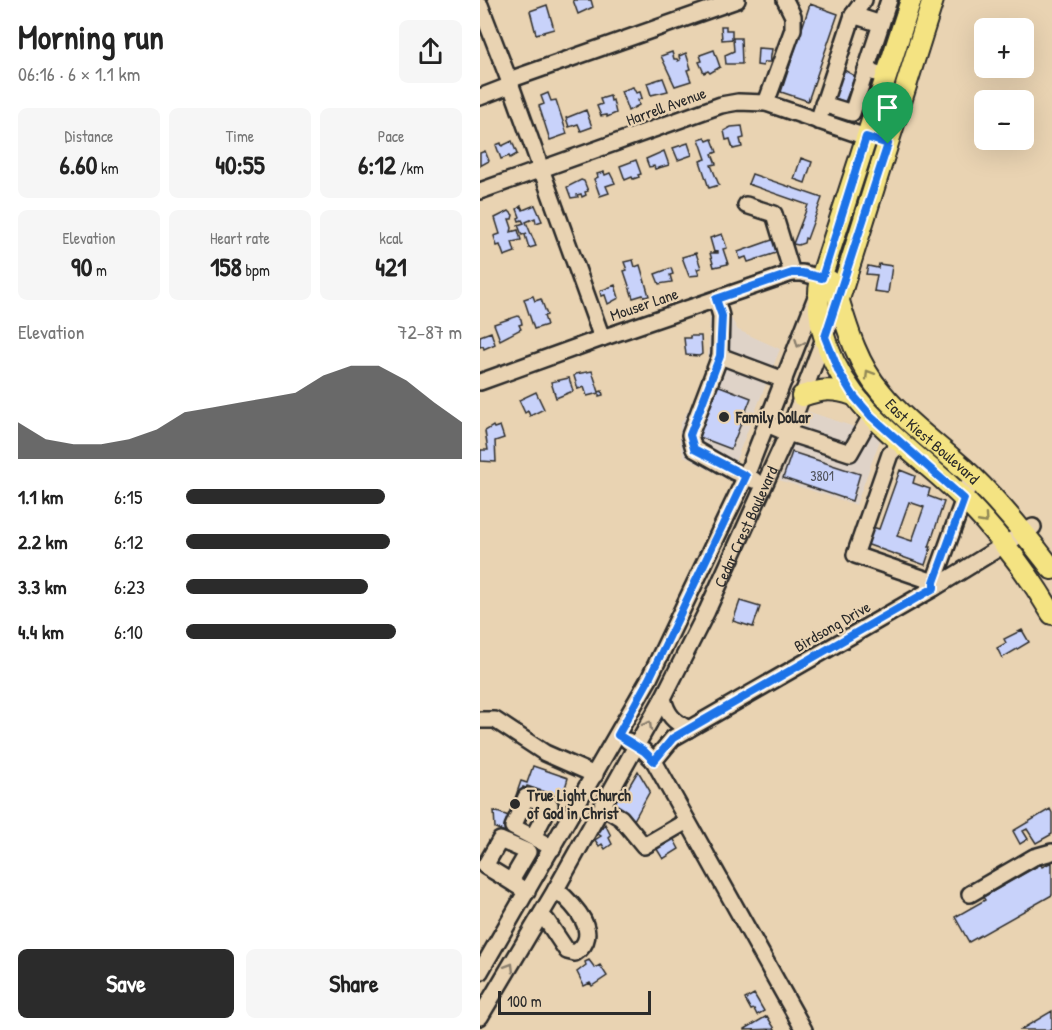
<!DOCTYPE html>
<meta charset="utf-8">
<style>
:root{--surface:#fff;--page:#f6f6f6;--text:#222;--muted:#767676;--accent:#2b2b2b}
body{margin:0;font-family:"Patrick Hand",sans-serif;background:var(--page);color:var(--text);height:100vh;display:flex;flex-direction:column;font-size:22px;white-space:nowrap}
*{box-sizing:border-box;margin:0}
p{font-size:20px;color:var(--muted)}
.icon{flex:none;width:33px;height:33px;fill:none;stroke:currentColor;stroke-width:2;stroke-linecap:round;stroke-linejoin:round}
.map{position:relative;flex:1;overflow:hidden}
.drawer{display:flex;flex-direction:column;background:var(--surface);width:480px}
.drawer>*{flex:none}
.controls{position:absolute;left:494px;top:18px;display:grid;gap:12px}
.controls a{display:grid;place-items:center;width:60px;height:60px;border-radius:9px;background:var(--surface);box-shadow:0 6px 24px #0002;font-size:30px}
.scale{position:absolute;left:18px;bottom:15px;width:153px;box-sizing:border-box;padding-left:6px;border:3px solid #2b2b2b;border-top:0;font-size:16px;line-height:21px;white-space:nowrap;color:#2b2b2b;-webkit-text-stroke:4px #e9d3b2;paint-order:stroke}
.pin{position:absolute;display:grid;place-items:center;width:51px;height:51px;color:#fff;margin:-62px -26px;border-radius:50% 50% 50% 0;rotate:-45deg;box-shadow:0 0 6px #0007}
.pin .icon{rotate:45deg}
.round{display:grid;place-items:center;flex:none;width:63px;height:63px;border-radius:9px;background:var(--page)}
.summary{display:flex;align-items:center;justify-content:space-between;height:102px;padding:0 18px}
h1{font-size:33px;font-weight:800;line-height:45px}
.stats{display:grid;grid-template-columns:repeat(3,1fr);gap:9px;height:102px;padding:6px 18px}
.stats div{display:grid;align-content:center;border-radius:9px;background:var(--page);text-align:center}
.stats b{font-size:26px;font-weight:800}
.stats small{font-size:16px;font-weight:400}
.stats p{font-size:16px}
.chart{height:168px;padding:12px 18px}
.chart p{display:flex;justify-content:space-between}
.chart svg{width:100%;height:108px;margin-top:6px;fill:var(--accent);opacity:.7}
.action{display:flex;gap:12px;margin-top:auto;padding:12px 18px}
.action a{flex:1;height:69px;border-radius:9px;background:var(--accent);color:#fff;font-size:24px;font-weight:800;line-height:69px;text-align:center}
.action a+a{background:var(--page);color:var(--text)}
ul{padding:0 18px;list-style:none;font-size:20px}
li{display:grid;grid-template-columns:96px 72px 1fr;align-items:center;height:45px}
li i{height:15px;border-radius:8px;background:var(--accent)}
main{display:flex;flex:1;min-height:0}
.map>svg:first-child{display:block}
</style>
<main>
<section class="drawer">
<div class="summary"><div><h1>Morning run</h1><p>06:16 · 6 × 1.1 km</p></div><a class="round"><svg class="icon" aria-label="share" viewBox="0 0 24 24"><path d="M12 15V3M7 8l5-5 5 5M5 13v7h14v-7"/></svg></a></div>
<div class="stats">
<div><p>Distance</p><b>6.60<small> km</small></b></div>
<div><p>Time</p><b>40:55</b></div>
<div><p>Pace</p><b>6:12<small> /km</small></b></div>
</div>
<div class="stats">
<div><p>Elevation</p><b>90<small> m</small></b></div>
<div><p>Heart rate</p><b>158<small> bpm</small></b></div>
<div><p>kcal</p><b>421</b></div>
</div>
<div class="chart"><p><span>Elevation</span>72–87 m</p>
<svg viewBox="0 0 160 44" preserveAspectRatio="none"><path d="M0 44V29L10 36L20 38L30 38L40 36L50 32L60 25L70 23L80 21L90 19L100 17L110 10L120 6L130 6L140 12L150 21L160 29V44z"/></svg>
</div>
<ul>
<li><b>1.1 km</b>6:15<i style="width:72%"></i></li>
<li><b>2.2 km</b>6:12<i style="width:74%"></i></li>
<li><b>3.3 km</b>6:23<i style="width:66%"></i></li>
<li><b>4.4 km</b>6:10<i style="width:76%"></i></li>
</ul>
<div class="action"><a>Save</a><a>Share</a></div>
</section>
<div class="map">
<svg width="572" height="1030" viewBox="0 0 572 1030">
<rect width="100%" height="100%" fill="#e9d3b2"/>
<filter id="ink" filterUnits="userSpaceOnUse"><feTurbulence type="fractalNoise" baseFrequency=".0167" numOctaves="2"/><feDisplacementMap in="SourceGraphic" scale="12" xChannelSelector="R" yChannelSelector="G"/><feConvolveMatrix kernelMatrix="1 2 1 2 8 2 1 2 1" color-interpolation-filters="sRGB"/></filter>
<g filter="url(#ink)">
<path fill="#dfd3c8" d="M247 311 258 330 300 349 248 480 204 456 200 443V425L227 375 230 317Z
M327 411 395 434 400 440 376 505 299 480Z"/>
<path fill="#c8d2fa" stroke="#2b2b2b" stroke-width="1.5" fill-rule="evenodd" d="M93 0H111L113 7 98 14Z
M330 4 358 14 328 101 301 92Z
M67 5 74 29 56 34 50 11Z
M241 26H246V30H252V38H261L262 64H246L245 55 254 51 253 39 242 40Z
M278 48 292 49 290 62H284L283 66 277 65Z
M234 50 240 67 230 73 228 71 224 73 219 62 222 61 220 55Z
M192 52 194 59H197L198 61 200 60 199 56 206 53 211 69 207 70 211 81 195 86 181 56Z
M364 70 375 76 365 102 352 97 361 71 363 72Z
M183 78 188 91 171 95 167 83Z
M153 87 156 93 160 92 162 98 158 100 159 105 148 111 141 91Z
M68 93 71 101 76 100 87 134 70 140 59 106 64 104 61 96Z
M130 96 131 101 133 100 136 113 127 117V115L121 116 117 106 122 104 120 99Z
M106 110 112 127 101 131 98 124 89 127 86 118Z
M262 126 264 138 260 139 262 147 253 149 250 139 246 140 244 131 251 127Z
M225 137 227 141 232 139 237 152 232 154 236 164 231 165 239 185 229 188 220 161 226 159 219 139Z
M32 141 37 154 30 158 29 156 21 159 16 145 21 143 22 146Z
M208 143 212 155 198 160 193 148Z
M5 151 9 161 0 166V153Z
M184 151 189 165 175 169 174 166 169 167 166 159Z
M321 158 332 162 325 183 314 179Z
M156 160 161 174 158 175 159 177 153 179 152 177 145 180 140 166Z
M124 172 125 175 130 173 135 183 126 186 129 193 120 196 114 179 118 177 117 174Z
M272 174 342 198 327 239 325 238 324 243 318 245 313 244 328 205 268 184Z
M101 180 104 181 108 191 105 192 106 195 102 197 101 194 97 195 98 197 91 198 87 187Z
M55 205 62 221 56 223 55 218 46 222 56 246 49 248 45 235 47 233 42 235 38 225 44 223 42 220 39 221 38 218 40 217 37 209 41 206 43 210Z
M29 211 33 215 32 219H29L32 228 31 232 38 230 41 240 32 242 35 252 24 256 20 245 17 246 14 236 20 234 15 218Z
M242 234 247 248 243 249 248 264 234 267 230 253H238V251L234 252 230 238Z
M295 239 299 252 268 262 266 257 260 259 258 252Z
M216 253 221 268 217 269 219 275 209 276 202 257Z
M153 260 155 267 160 265 169 296 164 297 163 295 153 298 144 271 147 270 144 262Z
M399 264 412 266 408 293 394 291 397 275 386 274 388 266 398 268Z
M191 268 193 274 190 275 192 282 179 284 175 274Z
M135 285 139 298 128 304 125 295 121 296 120 291Z
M53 296 55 301 61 299 67 315 64 316 67 325 54 329 44 299Z
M38 316 41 319 42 324 39 325 41 329 20 340 14 324Z
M11 332 15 344 4 349 3 346 0 347V336Z
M210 336H221L222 354 219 356 206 355 204 338H210Z
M112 371 119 392 122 391 123 395 119 396V393L107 396 104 387 98 389 94 376 96 374Z
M89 378 93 391 76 398 71 382Z
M237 385 271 398 251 449 217 436Z
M56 392 64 409 50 416 48 411 45 413 39 400Z
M13 426 14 428 20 426 24 438 15 441 16 462 1 461V450H8L5 431Z
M312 452 380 474 372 501 303 478Z
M420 470 435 476 433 483 450 489 448 496 464 502 449 547H451L445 565 386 544 392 527 399 529ZM429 502 444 507 432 541 417 536Z
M260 601 280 607 273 627 253 621Z
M542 630 549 642 522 658 517 648 526 643 524 639Z
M53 766 88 778 82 798 47 786 46 788 43 787 28 833 15 828 14 811 29 816 41 781 47 783Z
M158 771 170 791 154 820 135 809 137 805 134 804 145 785 148 788Z
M570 809 572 813V834L556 843 547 829 543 831 548 839 540 844 533 831Z
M125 824 131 836 129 838 132 844 125 849 122 844 119 846 115 840 121 836 118 834Z
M192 836 199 849 183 859 175 846Z
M572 862V895L489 942 475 917 505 900 503 897 561 864 562 867Z
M109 960 115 968 120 965 127 976 112 986 110 983 104 986 97 972 106 965 105 962Z
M274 994 284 1011 277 1015 274 1009 271 1010 265 999Z
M572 1011V1030H540Z
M287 1016 295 1029 265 1030V1029Z"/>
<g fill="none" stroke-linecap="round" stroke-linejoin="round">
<defs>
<g id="minor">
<path d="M0 5 29 80 122 338"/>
<path d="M373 15 384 0"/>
<path d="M401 24 409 0"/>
<path d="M29 80 257 0"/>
<path d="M0 97 31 85"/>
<path d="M286 103 313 29V16L305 0"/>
<path d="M343 104 372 113 386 70"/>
<path d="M338 121 373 15 401 24 386 70 406 76"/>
<path d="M0 191 241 105 258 102 286 103 386 137"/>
<path d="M266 205 294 214 312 273"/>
<path d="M236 299 241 316 240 356 210 435 214 449 253 471 274 480"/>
<path d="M240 356 304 380"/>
<path d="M0 382 122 338 312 273H322L341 278"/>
<path d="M287 424 308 433 370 453 391 416"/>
<path d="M421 443 410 454 375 555 454 582"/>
<path d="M454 588V582L492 476"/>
<path d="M183 698C187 715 194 722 209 729"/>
<path d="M0 720H15L65 753 115 775"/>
<path d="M148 741 164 751 174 761 324 1030"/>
<path d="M174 761 193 738 454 588 553 527"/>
<path d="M123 807 141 818 164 846 207 821"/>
<path d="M53 837 70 805 46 797 33 827C47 834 60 841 73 848"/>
<path d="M31 881 48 852 20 840 5 866C19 874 33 883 47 892"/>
<path d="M490 894 554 857 572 852"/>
<path d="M61 915 67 921 87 951 95 953C124 934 93 904 76 889"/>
<path d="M0 972 169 679 266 476 336 297"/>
<path id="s1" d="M0 1017 76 889 183 698 227 611 308 433 359 299"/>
</g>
<g id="major">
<path d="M431 0 341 278C336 301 339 323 347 345 373 417 435 449 486 501 519 535 548 573 572 614"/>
<path id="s2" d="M341 278 350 281 355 288C366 324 376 363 401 392 427 424 462 448 491 475 521 504 547 536 572 569"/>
<path d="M359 299 453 0"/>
<path d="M322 396C342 389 353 388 373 395"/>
</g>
</defs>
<use href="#minor" stroke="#2b2b2b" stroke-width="20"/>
<use href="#major" stroke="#2b2b2b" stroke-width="24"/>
<use href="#minor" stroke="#e9d3b2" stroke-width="15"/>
<use href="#major" stroke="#f4e382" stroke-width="20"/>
</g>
<defs><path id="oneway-chevron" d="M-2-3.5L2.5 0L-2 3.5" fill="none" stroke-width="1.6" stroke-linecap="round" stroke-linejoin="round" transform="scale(1.5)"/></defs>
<g stroke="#8a7f6e">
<use href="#oneway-chevron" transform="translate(319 343) rotate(112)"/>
<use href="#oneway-chevron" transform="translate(168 725) rotate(-60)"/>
<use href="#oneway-chevron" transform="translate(30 967) rotate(-59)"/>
</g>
<g stroke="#908756">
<use href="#oneway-chevron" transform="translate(389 374) rotate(-121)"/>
<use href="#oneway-chevron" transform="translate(504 520) rotate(48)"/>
</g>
</g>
<g fill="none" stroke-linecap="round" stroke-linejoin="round" filter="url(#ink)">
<defs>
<path id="route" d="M386 137 408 144 345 337 359 372 373 395 391 416 484 499 454 582V588L193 738 174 761 164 751 138 735 169 679 266 476 214 449 210 435 240 356 242 316 236 299 312 273H322L342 278Z"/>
</defs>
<use href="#route" stroke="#fff" stroke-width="12"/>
<use href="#route" stroke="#1a73e8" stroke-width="8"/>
</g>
<g fill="#2b2b2b" stroke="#e9d3b2" stroke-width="2">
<circle cx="244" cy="417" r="6"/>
<circle cx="35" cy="804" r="6"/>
</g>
<g text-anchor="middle" stroke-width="4.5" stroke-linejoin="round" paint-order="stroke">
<g font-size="14" fill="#52555f">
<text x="342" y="481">3801</text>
</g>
<g font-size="16" fill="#2b2b2b" stroke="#e9d3b2">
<text transform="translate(186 106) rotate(-20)" y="6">Harrell Avenue</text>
<text transform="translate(164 304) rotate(-19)" y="6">Mouser Lane</text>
<text dy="6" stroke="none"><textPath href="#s2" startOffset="204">East Kiest Boulevard</textPath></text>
<text dy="6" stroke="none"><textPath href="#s1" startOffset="558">Cedar Crest Boulevard</textPath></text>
<text transform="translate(352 626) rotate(-30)" y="6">Birdsong Drive</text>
</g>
<g font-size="16" font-weight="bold" fill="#2b2b2b" stroke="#e9d3b2" text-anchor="start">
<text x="256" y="423">Family Dollar</text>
<text x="47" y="801">True Light Church<tspan x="47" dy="18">of God in Christ</tspan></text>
</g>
</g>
</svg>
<div class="controls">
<a>+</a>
<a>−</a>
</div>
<div class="scale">100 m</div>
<div class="pin" style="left:408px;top:144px;background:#1e9e55"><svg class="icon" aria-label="arrive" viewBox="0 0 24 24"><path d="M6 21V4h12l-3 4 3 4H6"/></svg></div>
</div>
</main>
